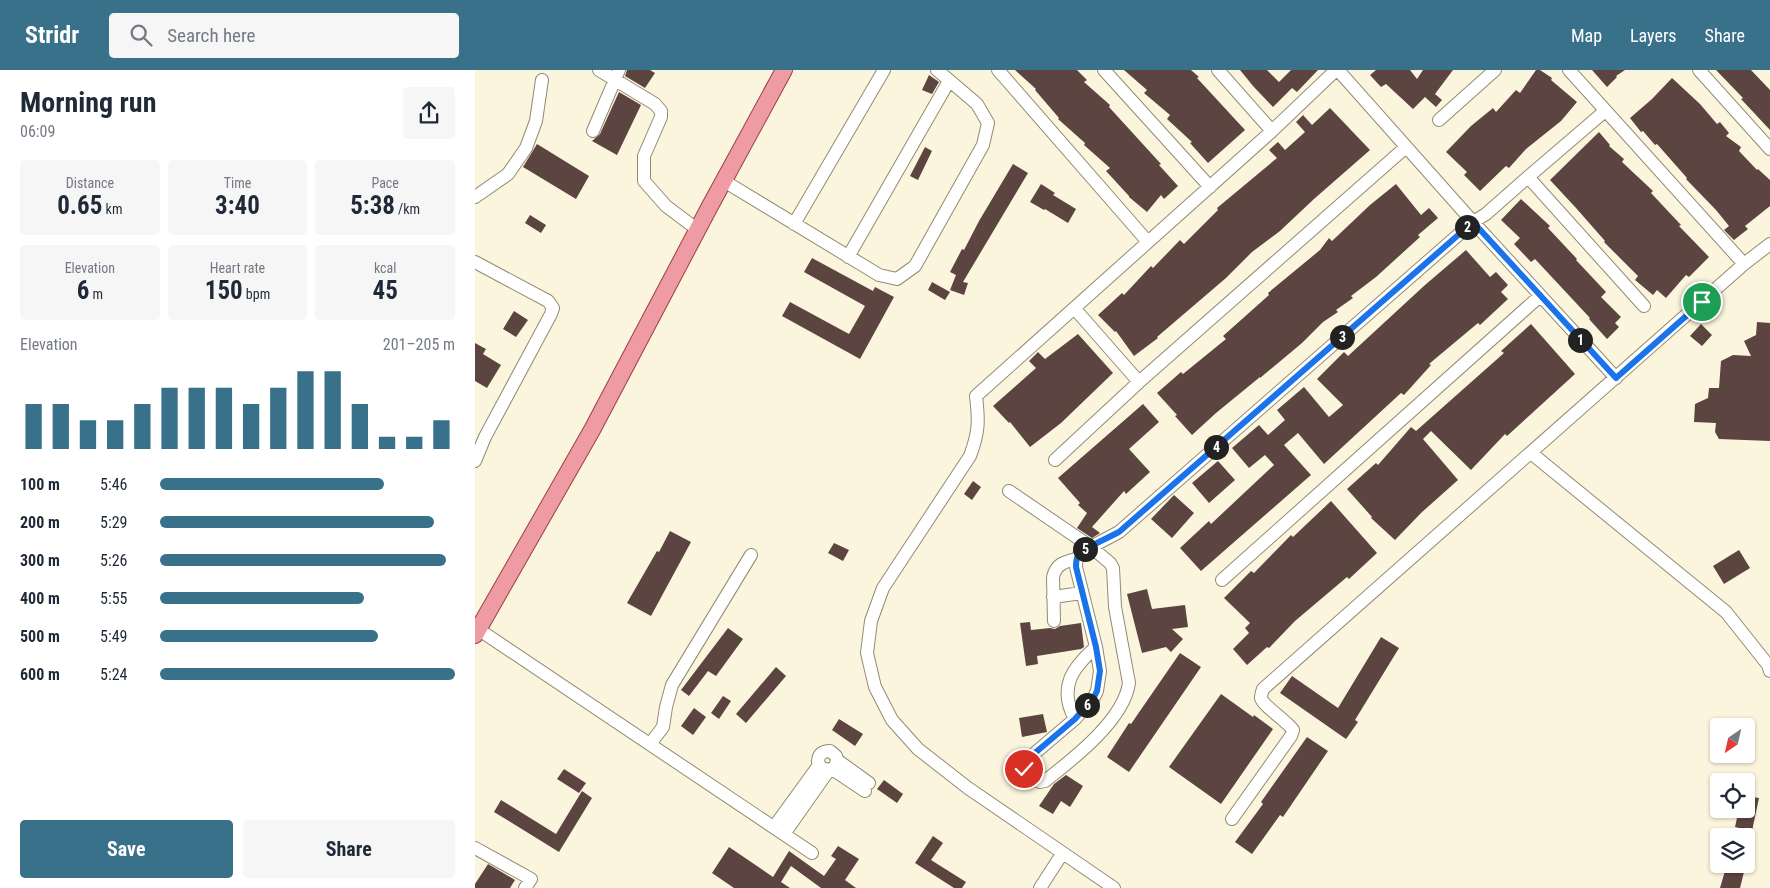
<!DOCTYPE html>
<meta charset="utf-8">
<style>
:root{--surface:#fff;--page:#f6f6f7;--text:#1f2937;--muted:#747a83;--accent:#39718b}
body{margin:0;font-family:"Roboto Condensed",sans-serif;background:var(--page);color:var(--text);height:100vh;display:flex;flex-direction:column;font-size:19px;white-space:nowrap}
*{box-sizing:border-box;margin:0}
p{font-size:16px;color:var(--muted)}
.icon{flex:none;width:28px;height:28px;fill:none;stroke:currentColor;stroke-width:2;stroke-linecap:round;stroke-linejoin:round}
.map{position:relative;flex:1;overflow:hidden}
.panel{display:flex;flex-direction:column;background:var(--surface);width:475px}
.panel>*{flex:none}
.needle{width:32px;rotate:214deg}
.fabs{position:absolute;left:1235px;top:648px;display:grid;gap:10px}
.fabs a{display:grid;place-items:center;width:45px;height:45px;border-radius:5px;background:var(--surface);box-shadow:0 1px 4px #0004;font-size:25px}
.pin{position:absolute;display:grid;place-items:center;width:42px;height:42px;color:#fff;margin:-21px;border:2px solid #fff;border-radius:50%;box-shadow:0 1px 5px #0007}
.km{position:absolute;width:25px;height:25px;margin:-12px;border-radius:50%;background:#222;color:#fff;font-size:14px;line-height:25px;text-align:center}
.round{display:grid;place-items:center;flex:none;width:52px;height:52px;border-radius:5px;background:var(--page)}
.head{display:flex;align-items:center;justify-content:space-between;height:85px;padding:0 20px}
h1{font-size:28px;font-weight:700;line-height:38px}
.stats{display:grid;grid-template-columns:repeat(3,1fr);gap:8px;height:85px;padding:5px 20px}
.stats div{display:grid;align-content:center;border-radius:5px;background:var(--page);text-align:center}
.stats b{font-size:25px;font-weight:700}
.stats small{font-size:14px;font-weight:400}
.stats p{font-size:14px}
.chart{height:140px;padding:10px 20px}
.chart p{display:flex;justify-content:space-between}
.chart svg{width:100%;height:90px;margin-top:5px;stroke:var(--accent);stroke-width:6}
.cta{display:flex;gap:10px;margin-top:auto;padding:10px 20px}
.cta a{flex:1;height:58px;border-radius:5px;background:var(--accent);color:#fff;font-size:20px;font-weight:700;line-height:58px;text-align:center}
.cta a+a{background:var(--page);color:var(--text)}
ul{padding:0 20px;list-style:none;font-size:16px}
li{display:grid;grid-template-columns:80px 60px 1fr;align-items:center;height:38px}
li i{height:12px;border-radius:6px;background:var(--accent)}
header{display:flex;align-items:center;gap:30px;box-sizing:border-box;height:70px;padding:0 25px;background:var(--accent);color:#fff}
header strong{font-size:24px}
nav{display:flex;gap:28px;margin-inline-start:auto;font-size:18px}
.search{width:350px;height:45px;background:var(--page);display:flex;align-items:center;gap:12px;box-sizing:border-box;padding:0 18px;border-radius:5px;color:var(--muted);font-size:19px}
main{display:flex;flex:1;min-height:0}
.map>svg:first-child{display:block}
</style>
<header>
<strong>Stridr</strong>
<div class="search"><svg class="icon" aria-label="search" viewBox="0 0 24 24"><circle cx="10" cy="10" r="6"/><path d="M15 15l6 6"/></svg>Search here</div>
<nav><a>Map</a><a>Layers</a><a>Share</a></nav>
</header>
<main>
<section class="panel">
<div class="head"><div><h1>Morning run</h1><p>06:09</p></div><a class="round"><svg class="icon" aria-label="share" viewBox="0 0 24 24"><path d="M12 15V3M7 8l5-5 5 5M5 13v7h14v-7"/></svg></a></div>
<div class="stats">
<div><p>Distance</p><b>0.65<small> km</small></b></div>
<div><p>Time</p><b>3:40</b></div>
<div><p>Pace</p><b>5:38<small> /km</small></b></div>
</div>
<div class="stats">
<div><p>Elevation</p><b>6<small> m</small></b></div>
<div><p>Heart rate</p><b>150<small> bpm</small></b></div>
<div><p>kcal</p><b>45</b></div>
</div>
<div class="chart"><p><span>Elevation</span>201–205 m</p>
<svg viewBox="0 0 160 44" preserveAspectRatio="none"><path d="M5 44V22M15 44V22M25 44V30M35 44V30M45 44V22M55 44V14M65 44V14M75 44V14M85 44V22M95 44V14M105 44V6M115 44V6M125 44V22M135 44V38M145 44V38M155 44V30"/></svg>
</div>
<ul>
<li><b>100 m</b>5:46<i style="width:76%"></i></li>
<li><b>200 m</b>5:29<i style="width:93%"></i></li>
<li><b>300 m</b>5:26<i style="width:97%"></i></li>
<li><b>400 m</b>5:55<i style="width:69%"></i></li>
<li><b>500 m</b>5:49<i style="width:74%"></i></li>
<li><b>600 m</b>5:24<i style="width:100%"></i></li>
</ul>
<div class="cta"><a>Save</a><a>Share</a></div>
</section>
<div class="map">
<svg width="1295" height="818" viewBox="0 0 1295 818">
<rect width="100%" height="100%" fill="#fcf5dd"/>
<path fill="#5c4541" d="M152 0H175L180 3 170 18 150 6Z
M540 0H602L612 10 609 12 635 35 634 37 686 94 684 95 703 116 689 129 686 125 672 142 654 127V126L631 101 635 98 609 75 610 73 583 49 584 48 560 20 561 19Z
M649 0H716L724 7 722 8 770 60 733 93 715 73 717 72 692 49 695 45 669 23 672 20Z
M765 0H792L804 12 816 0H843L822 22 817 18 798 37 778 16Z
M901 0H935L942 9 948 0H978L960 24 967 30 961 37 950 27 938 39 911 14 906 17 895 5Z
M1061 0H1065L1077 8 1076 10 1102 32 1086 51 1051 79 1034 98 1031 96 1005 121 989 105 992 102 971 82 996 56 1018 38 1021 42 1041 20 1045 23Z
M1117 0H1150L1141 6 1142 7 1132 17Z
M1241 0H1276L1295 20V60L1266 29 1268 28Z
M454 5 464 12 457 24 447 20Z
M1197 8 1225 34 1242 54 1245 52 1254 63 1251 66 1266 77 1264 81 1282 100 1283 99 1295 110V136L1270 156 1273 159 1259 170 1249 160 1254 156 1241 140 1211 109 1212 108 1182 74 1180 75 1168 61 1166 62 1155 48 1177 29Z
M144 22 166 35 142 85 117 71 125 64Z
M855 38 895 80 839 129 805 161 777 182 751 208 682 267 683 268 659 286 641 261 640 262 623 245 647 223 649 225 676 196 678 198 705 170 709 174 743 140 742 138 802 88 794 80 803 72 810 80 830 62 821 52 828 45 837 55Z
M1124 62 1135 75 1134 76 1149 89 1147 92 1178 121 1176 123 1206 155 1204 156 1234 187 1214 207 1211 205 1191 228 1182 220 1178 225 1160 210 1163 206 1129 172 1130 171 1101 138 1075 110Z
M62 74 114 106 101 129 48 97Z
M450 77 457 81 443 110 435 106Z
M538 94 553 103 488 212 493 213 489 225 475 220 481 205 475 202 487 179 489 180 504 151Z
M566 114 580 123 578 125 601 139 593 153 570 139 569 140 555 132Z
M921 114 946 145 954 138 963 148 943 165 945 167 901 207 876 226 878 228 861 240 863 242 848 252 827 273 785 308V307L741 343 717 365 700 346 702 345 682 323 706 302 708 304 751 269 748 266 794 225 793 223 845 180 854 168 857 171 895 135Z
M1046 129 1075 156 1073 158 1102 189 1101 190 1131 222 1126 227 1146 247 1140 253 1144 257 1132 269 1114 249 1115 248 1060 189 1056 192 1039 174 1045 168 1026 150Z
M55 145 71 155 66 163 50 153Z
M991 180 1015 207 1021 202 1033 215 1026 222 1033 229 1005 255 1003 253 954 294 956 295 929 325 926 323 849 394 823 363 809 375 836 405 726 501 705 478 734 451 736 454 799 395 790 385 774 398 757 378 784 355 793 365 810 350 802 340 829 317 854 347 868 335 842 309 869 282 873 286 950 215Z
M337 188 398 221 400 217 419 227 385 289 307 246 315 232 374 264 390 236 329 202Z
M457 212 475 222 470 230 453 220Z
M39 241 53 250 41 267 28 259Z
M1282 252 1295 253V371L1244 369 1240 362 1241 353 1219 352 1220 334 1233 328 1234 318H1244L1246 291 1258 285 1276 286 1269 271 1281 265Z
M1056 254 1100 304 1032 366 1030 364 996 400 956 361 948 369 983 410 946 443 920 470 896 448 897 447 872 419 901 393 903 395 936 357 941 361 1029 283 1026 281Z
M1226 254 1237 265 1227 276 1215 266Z
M603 264 638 303 586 353 555 377 535 352 534 353 518 336 561 298 554 291 563 282 570 289Z
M0 273 11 279 8 284 26 295 12 318 0 311Z
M668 334 684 352 654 379 675 402 651 424 649 421 617 457 625 463 617 468 602 458 612 443 603 435 605 433 583 408Z
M743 391 760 410 734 433 717 413Z
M498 411 506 417 497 430 489 424Z
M699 425 719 443 697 468 676 449Z
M856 431 902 483 874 509 872 507 820 551 794 578 792 577 772 595 758 579 774 563 770 558 775 553 749 528 776 501 779 503 816 465 818 467Z
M195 461 216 472 176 546 152 533 182 481 184 482Z
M359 473 374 480 368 491 353 483Z
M1264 480 1275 498 1249 514 1238 496Z
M672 519 677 539 710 535 713 557 697 559 708 569 696 582 691 577 667 583 652 524Z
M555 552 556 560 575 558 580 559 585 556 606 553 609 577 606 579 562 586 563 594 551 596 545 553Z
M253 558 268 569 241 606 233 601 214 626 206 620Z
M906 567 924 578 880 650 883 652 871 669 805 623 817 606 863 638Z
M705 583 726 597 654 702 632 687 654 653 656 654Z
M301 597 311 606 271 653 261 644Z
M746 624 778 647 779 645 798 659 746 734 694 697Z
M248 626 256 631 244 649 236 643Z
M219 638 231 647 218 665 206 656Z
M568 644 572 662 547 667 544 648Z
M364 649 388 664 380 676 357 660Z
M832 667 853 681 808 747 805 745 777 784 760 772 788 734 786 732Z
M89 699 111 713 104 723 82 709Z
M591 705 608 716 595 737 586 731 578 744 564 736 579 714Z
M409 710 428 724 422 733 402 719Z
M107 721 117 728 84 782 19 742 26 730 81 764Z
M1271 726 1284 728 1277 761 1260 757 1264 739H1271Z
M458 766 468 773 456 790 491 812 487 818H479L440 793Z
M363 776 384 789 370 810 381 818H346L316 796 306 812 315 818H259L237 803 254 777 298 807 314 781 349 806 361 789 356 786Z
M13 794 40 810 35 818H0V814Z
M1252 794H1271L1265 818H1245Z"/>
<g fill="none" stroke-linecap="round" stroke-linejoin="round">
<defs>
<path id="minor" d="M124 0 180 34 186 41V47L169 86V111L191 136 223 160
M523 0 673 172
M629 0 735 117
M743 0 797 61
M863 0 998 152 1141 308
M1094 0 1269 194
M1224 0 1295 79
M964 50 1020 0
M118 61 144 0
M1053 107 1169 236
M249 111 404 205 422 209 440 196 508 75 513 53 502 34 462 0
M0 127 33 104 51 78 61 51 67 10
M319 154 409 0
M373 187 474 11
M0 192 73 231 78 238 76 244 10 367 0 391
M600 239 664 312
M1056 383 1251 542 1293 595 1295 601
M580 390 664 312 931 77
M534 421 616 477 644 462 998 152 1011 144 1053 107 1130 41
M616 477 635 493 638 498 640 537 654 613C649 650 598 689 570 711L565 712C553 708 544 700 554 688L600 649 619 627 622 621 625 601 621 577 601 497C601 486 605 481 616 477Z
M747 510 1065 226
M578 527 607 523
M579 551 578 507C581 494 589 492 601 489
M0 557 337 783
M600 649C583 618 597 598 621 577
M175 674 188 657 191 637 197 615 276 485
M362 690 360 697 354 700 346 698 343 692C343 684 348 681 355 681L361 686 362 690 394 713
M357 699 390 721
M757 749 816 666 818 660C812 651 788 636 786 628 786 625 787 622 788 619L1269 194 1295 174
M299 757 344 695
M309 764 354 700
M0 778 56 809 50 818
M565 818 587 784
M639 818 493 718 443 679 417 650 400 617 392 583 396 551 408 518 495 386C504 362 504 351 501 326L797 61 861 0"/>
<path id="major" d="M0 565 117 360 235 136 309 0"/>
</defs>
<use href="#minor" stroke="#918b75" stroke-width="14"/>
<use href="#major" stroke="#9a3f46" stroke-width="18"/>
<use href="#minor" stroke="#fff" stroke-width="12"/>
<use href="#major" stroke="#ee9ba4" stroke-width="16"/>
</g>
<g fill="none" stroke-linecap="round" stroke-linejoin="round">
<defs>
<path id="route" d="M549 699V695L554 688 600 649 619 627 622 621 625 601 621 577 601 497C601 489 602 485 608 480L644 462 998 152 1141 308 1227 232"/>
</defs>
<use href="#route" stroke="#fff" stroke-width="10"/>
<use href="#route" stroke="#1a73e8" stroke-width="6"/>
</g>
</svg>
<div class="fabs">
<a><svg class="needle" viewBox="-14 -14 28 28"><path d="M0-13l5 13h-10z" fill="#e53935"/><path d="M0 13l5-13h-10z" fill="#747a83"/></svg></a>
<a><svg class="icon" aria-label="locate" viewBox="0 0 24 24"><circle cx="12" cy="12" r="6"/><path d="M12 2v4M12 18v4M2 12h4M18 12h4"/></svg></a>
<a><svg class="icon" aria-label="layers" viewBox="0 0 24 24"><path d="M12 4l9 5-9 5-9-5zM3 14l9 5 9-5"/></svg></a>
</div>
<div class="pin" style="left:1227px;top:232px;background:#1e9e55"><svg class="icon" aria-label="arrive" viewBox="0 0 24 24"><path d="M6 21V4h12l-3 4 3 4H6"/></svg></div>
<div class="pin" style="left:549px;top:699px;background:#d93025"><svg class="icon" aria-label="check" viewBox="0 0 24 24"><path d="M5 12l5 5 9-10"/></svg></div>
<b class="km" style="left:1105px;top:270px">1</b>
<b class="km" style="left:992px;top:157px">2</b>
<b class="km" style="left:867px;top:267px">3</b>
<b class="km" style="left:741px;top:377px">4</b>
<b class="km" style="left:610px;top:479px">5</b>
<b class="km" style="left:612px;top:635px">6</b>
</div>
</main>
